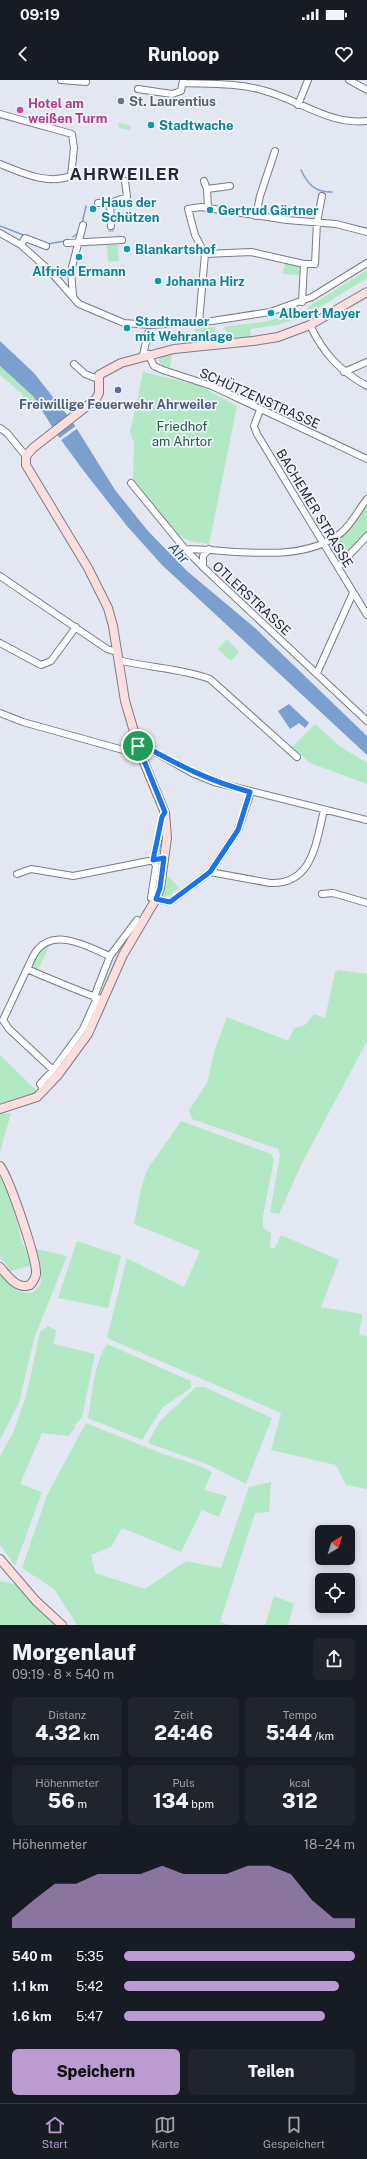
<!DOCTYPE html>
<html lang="de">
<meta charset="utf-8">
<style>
:root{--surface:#171b24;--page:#20242c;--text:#f1f3f6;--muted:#9ea1a6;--line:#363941;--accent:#ba9cd2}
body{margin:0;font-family:"Public Sans",sans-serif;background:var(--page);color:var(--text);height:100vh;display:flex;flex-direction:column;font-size:15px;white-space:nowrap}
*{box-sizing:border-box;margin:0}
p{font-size:13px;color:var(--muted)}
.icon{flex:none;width:22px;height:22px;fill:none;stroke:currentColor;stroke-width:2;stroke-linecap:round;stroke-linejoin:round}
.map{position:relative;height:1545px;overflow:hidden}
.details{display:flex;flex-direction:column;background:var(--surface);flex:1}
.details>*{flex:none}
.needle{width:26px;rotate:38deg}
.controls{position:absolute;left:315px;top:1445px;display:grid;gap:8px}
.controls a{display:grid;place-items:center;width:40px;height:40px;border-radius:6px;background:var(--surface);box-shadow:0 2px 10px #0003;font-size:20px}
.pin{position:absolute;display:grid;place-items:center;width:34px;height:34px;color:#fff;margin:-17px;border:2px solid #fff;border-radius:50%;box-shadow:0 1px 4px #0007}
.round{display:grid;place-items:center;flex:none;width:42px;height:42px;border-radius:6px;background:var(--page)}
.summary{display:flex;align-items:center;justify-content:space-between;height:68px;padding:0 12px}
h1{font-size:22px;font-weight:800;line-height:30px}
.metrics{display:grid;grid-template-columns:repeat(3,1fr);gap:6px;height:68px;padding:4px 12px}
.metrics div{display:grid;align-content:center;border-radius:6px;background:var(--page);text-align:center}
.metrics b{font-size:20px;font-weight:800}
.metrics small{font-size:11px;font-weight:400}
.metrics p{font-size:11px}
.chart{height:112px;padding:8px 12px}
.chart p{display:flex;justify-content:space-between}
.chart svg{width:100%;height:72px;margin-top:4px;fill:var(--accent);opacity:.7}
.action{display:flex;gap:8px;margin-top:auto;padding:8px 12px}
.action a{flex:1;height:46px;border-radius:6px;background:var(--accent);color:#111;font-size:16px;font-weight:800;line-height:46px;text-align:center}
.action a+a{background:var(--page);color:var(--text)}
ul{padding:0 12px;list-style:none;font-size:13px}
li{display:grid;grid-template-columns:64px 48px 1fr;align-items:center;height:30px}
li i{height:10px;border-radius:5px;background:var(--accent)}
.status{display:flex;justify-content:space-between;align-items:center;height:28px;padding:0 20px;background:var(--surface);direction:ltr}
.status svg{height:11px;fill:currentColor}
header{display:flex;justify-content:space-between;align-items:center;height:52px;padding:0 12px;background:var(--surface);font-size:18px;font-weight:800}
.menu{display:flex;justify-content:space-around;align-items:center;height:56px;border-top:1px solid var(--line);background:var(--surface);font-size:11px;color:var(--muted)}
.menu a{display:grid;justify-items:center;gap:2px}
.menu .selected{color:var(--accent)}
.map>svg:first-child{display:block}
</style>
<div class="status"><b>09:19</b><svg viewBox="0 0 49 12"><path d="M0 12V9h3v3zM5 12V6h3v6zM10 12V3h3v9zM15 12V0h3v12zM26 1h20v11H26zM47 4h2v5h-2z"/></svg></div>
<header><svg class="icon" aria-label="back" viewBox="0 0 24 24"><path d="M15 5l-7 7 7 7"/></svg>Runloop<svg class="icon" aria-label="heart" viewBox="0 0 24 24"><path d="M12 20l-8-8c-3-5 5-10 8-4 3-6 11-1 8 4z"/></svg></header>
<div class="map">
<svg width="367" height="1545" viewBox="0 0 367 1545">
<rect width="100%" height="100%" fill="#e3e7f1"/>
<path fill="#b3e8c5" d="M118 43 130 45 131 50 119 48Z
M107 165H118L119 181 108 182Z
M285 183 302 186V195L283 194Z
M367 190V198L307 235 278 245 250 249 251 258 229 257 224 247 268 241 301 231 306 234 308 227Z
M216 247 214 253 196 254 195 249Z
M208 255 211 259 196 263V256Z
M172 273 170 288 162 285 159 280 160 276Z
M0 286 33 316 38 326 32 331 20 312 0 295Z
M143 292 198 305 237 326 209 464 189 461 179 455 133 403 134 363 130 352Z
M367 424V452L339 481 330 464 344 454Z
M227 559 239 572 231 581 218 569Z
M315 644 341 667 367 683V704L310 683 292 667Z
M166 794 179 808 171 814 172 815 162 817Z
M136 847 117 876 104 912 102 911 116 876Z
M51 863 37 891 29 888 37 872Z
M339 890 367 894V961L302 1083 279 1134 270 1132 280 1075 278 1069 192 1039 189 1030 207 1003 215 969 227 937 288 961 294 948 305 945 314 934 325 938 335 892Z
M0 975 38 1012 18 1020 0 1024Z
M11 1033 0 1072V1034Z
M181 1041 271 1074 274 1079 263 1136V1148L271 1153 270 1167 274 1169 281 1155 339 1180 321 1227 362 1234 359 1255 367 1256V1409L346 1405 336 1385 271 1370 281 1333 107 1258 127 1178 184 1207 200 1171 134 1144 141 1108 147 1090Z
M0 1095 14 1129 21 1159 31 1184 29 1186 11 1191 0 1177Z
M77 1161 121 1176 108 1228 58 1218Z
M33 1168 67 1176 34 1259 19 1323 0 1360V1194C10 1206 16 1213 32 1213L41 1204 39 1182Z
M48 1246 56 1250 54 1264 95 1274 82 1337 75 1345 66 1344 76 1346 69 1356 42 1353 20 1404 42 1412 15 1486 0 1465V1376L13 1353 26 1316 40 1252Z
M107 1264 191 1301V1308L163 1327 142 1360 88 1338C92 1318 94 1281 107 1264Z
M196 1307H204L272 1338 246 1404 209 1385 148 1363 159 1342Z
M86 1343 163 1374 197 1385 212 1392 204 1410 227 1416 219 1437 202 1430 181 1472 122 1448 111 1467 91 1475 95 1493 145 1509 186 1481 221 1488 249 1407 271 1402 269 1432 255 1433 220 1542 230 1545H77L54 1509 22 1488 47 1415Z
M2 1501 17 1505 30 1521 55 1545H0V1502Z
M274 1516 294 1524 288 1545H265Z"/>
<path fill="#7ba0cf" d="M0 261 34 293 72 341 115 410 148 451 187 491 255 548 367 656V675L162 485 127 446 83 390 56 353 33 316 0 286Z
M289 624 309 643 305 648 299 643 290 649 278 631Z"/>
<path fill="#e3e7f1" d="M77 345 78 348 60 361 58 359Z"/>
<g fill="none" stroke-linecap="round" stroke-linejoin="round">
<path stroke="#7ba0cf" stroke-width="1.5" d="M301 90C308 105 315 112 332 112
M82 144 86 126
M0 146 26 156
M73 157 79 152
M47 164 65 161"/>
<path stroke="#bec1ca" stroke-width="6" stroke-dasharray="6 3" stroke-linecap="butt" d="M111 146V154"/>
<defs>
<path id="street" d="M61 0 86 2
M349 0 367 10
M183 3C209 4 237 3 262 10 298 19 328 45 367 41
M138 9 172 14 181 11 183 0
M298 25 308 0
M0 34 72 54 74 68 71 96C48 105 22 93 0 84
M204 101 207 109
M98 123H110L111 146
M110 123 127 117 125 101
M208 128 207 109 230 106
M256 136 260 116 275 71
M0 153 21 165 49 190 79 224 124 243 150 245 212 241 270 232 312 217 367 183
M67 163 122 160
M21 165 25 158 46 166
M205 174 251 172 304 184H315L317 142 322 116
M73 216 71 191 83 145
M302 222 304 184
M199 242 205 174 195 155 188 129 201 127 287 140 336 144 367 152
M310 245C323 273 340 291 367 306
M148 274 154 286 163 290 212 306 367 379
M143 275 148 253
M74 284 85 294 98 299
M344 292 367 282
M260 330 254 346 257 354 367 535
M0 348 7 353 26 376
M131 403 185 469 203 487 367 641
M185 469C233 469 300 485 341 453 351 445 359 429 367 419
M203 487V476L209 469
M338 487 367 456
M0 496 107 569 117 572
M0 563 41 585 51 581 76 547
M118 580C149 588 181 588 210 599L297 677
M317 593 353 513
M0 633 23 642 141 675
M138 666 146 667 192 693 214 702 367 740
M210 792 270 803C313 805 316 762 324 730
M17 794 31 789 73 796 164 778
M322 814 333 813 367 823
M151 818 156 786 153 780 165 734
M156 819 170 822 210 792 238 750 251 712
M110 876 137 840
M27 889C30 883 33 875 37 870 56 847 90 868 110 876L94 917 96 920 83 949 53 990 9 949 3 940 27 889C52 900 77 910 103 920
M44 1011 40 1004 53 990"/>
<path id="secondary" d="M0 1029 37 1017 58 995 88 954 123 875 156 819 160 808 167 758 165 733 141 675 125 621 113 546 108 528 88 488 26 385V376L33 368 96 319 99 313V295L121 283 174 269 253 261 278 257 310 245 367 212
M0 1086C10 1100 37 1179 36 1194 35 1199 33 1202 30 1205 17 1210 8 1196 0 1187
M0 1479 36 1521 62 1545"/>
</defs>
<use href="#street" stroke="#797c86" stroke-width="8"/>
<use href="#secondary" stroke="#797c86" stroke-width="10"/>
<use href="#street" stroke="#fff" stroke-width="6"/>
<use href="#secondary" stroke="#fdddde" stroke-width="8"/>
</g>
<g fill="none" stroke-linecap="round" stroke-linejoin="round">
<defs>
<path id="route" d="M138 666 146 667C182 687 210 701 250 712L238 750 210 792 170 822 156 819 160 808 164 778 153 780 162 737 165 732Z"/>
</defs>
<use href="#route" stroke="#fff" stroke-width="8"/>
<use href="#route" stroke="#1a73e8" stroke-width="5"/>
</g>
<circle fill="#6b7280" stroke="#f0f4ff" stroke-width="1.5" cx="121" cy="21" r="4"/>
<circle fill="#d1479c" stroke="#f0f4ff" stroke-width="1.5" cx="20" cy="30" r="4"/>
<g fill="#0f9aa8" stroke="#f0f4ff" stroke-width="1.5">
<circle cx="151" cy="45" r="4"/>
<circle cx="93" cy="129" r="4"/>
<circle cx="210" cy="130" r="4"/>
<circle cx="127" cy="169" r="4"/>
<circle cx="79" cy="177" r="4"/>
<circle cx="158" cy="201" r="4"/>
<circle cx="271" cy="233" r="4"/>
<circle cx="127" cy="248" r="4"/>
</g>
<circle fill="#5c6f8a" stroke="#f0f4ff" stroke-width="1.5" cx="118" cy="310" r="4"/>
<g text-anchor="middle" stroke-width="3.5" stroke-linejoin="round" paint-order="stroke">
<g font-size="13" font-weight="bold" fill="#5b616d" stroke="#f0f4ff" text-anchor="start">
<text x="129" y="26">St. Laurentius</text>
</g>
<g font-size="13" font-weight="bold" fill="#b23c85" stroke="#f0f4ff" text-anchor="start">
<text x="28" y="28">Hotel am<tspan x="28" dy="15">weißen Turm</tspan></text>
</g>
<g font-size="13" font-weight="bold" fill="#0d838f" stroke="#f0f4ff" text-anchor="start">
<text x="159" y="50">Stadtwache</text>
<text x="101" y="127">Haus der<tspan x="101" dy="15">Schützen</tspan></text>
<text x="218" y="135">Gertrud Gärtner</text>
<text x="135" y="174">Blankartshof</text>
<text x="79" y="196" text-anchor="middle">Alfried Ermann</text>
<text x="166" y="206">Johanna Hirz</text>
<text x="279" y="238">Albert Mayer</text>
<text x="135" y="246">Stadtmauer<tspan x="135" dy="15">mit Wehranlage</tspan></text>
</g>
<g font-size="13" fill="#28292d" stroke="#f0f4ff">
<text transform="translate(260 318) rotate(24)" y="5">SCHÜTZENSTRASSE</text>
<text transform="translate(315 428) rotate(59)" y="5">BACHEMER STRASSE</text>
<text transform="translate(252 518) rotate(43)" y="5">OTLERSTRASSE</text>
</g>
<g font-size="13" font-weight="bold" fill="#4e5e75" stroke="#f0f4ff">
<text x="118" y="329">Freiwillige Feuerwehr Ahrweiler</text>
</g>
<g font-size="13" fill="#20613c" stroke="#f0f4ff">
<text x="182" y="351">Friedhof<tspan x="182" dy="15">am Ahrtor</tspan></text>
</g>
<g font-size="14" font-style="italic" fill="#1e4e89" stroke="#f0f4ff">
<text transform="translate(179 473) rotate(47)" y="5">Ahr</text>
</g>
<g font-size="17" font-weight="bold" letter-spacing="1" fill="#28292d" stroke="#f0f4ff">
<text x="125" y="100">AHRWEILER</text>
</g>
</g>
</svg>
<div class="controls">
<a><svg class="needle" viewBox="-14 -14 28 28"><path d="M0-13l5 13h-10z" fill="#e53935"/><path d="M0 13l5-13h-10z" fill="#9ea1a6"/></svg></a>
<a><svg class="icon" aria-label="locate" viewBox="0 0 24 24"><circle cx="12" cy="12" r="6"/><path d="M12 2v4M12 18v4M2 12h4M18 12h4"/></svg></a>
</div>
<div class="pin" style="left:138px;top:666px;background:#1e9e55"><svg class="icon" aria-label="arrive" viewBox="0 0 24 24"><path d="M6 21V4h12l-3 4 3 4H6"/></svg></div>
</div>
<section class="details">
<div class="summary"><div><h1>Morgenlauf</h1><p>09:19 · 8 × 540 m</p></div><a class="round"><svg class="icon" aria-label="share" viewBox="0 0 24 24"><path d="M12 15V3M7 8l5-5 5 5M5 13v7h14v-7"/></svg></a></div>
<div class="metrics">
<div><p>Distanz</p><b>4.32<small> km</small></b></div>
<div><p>Zeit</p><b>24:46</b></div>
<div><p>Tempo</p><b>5:44<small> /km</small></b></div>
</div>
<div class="metrics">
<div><p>Höhenmeter</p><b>56<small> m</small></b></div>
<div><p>Puls</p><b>134<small> bpm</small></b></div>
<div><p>kcal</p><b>312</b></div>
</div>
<div class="chart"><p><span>Höhenmeter</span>18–24 m</p>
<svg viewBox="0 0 160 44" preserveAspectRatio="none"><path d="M0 44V38L10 27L20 17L30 17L40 11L50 11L60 11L70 6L80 11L90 11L100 11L110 6L120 6L130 11L140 27L150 38L160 38V44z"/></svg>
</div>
<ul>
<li><b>540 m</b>5:35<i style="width:100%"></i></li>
<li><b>1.1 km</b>5:42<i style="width:93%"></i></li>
<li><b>1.6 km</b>5:47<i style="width:87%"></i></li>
</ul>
<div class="action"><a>Speichern</a><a>Teilen</a></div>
</section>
<nav class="menu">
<a class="selected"><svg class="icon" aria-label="home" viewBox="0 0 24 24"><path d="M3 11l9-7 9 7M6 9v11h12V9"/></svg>Start</a>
<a><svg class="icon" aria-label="map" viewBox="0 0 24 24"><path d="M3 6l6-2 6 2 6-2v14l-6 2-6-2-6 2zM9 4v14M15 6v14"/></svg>Karte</a>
<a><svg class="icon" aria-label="saved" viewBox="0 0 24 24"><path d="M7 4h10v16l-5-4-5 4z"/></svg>Gespeichert</a>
</nav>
